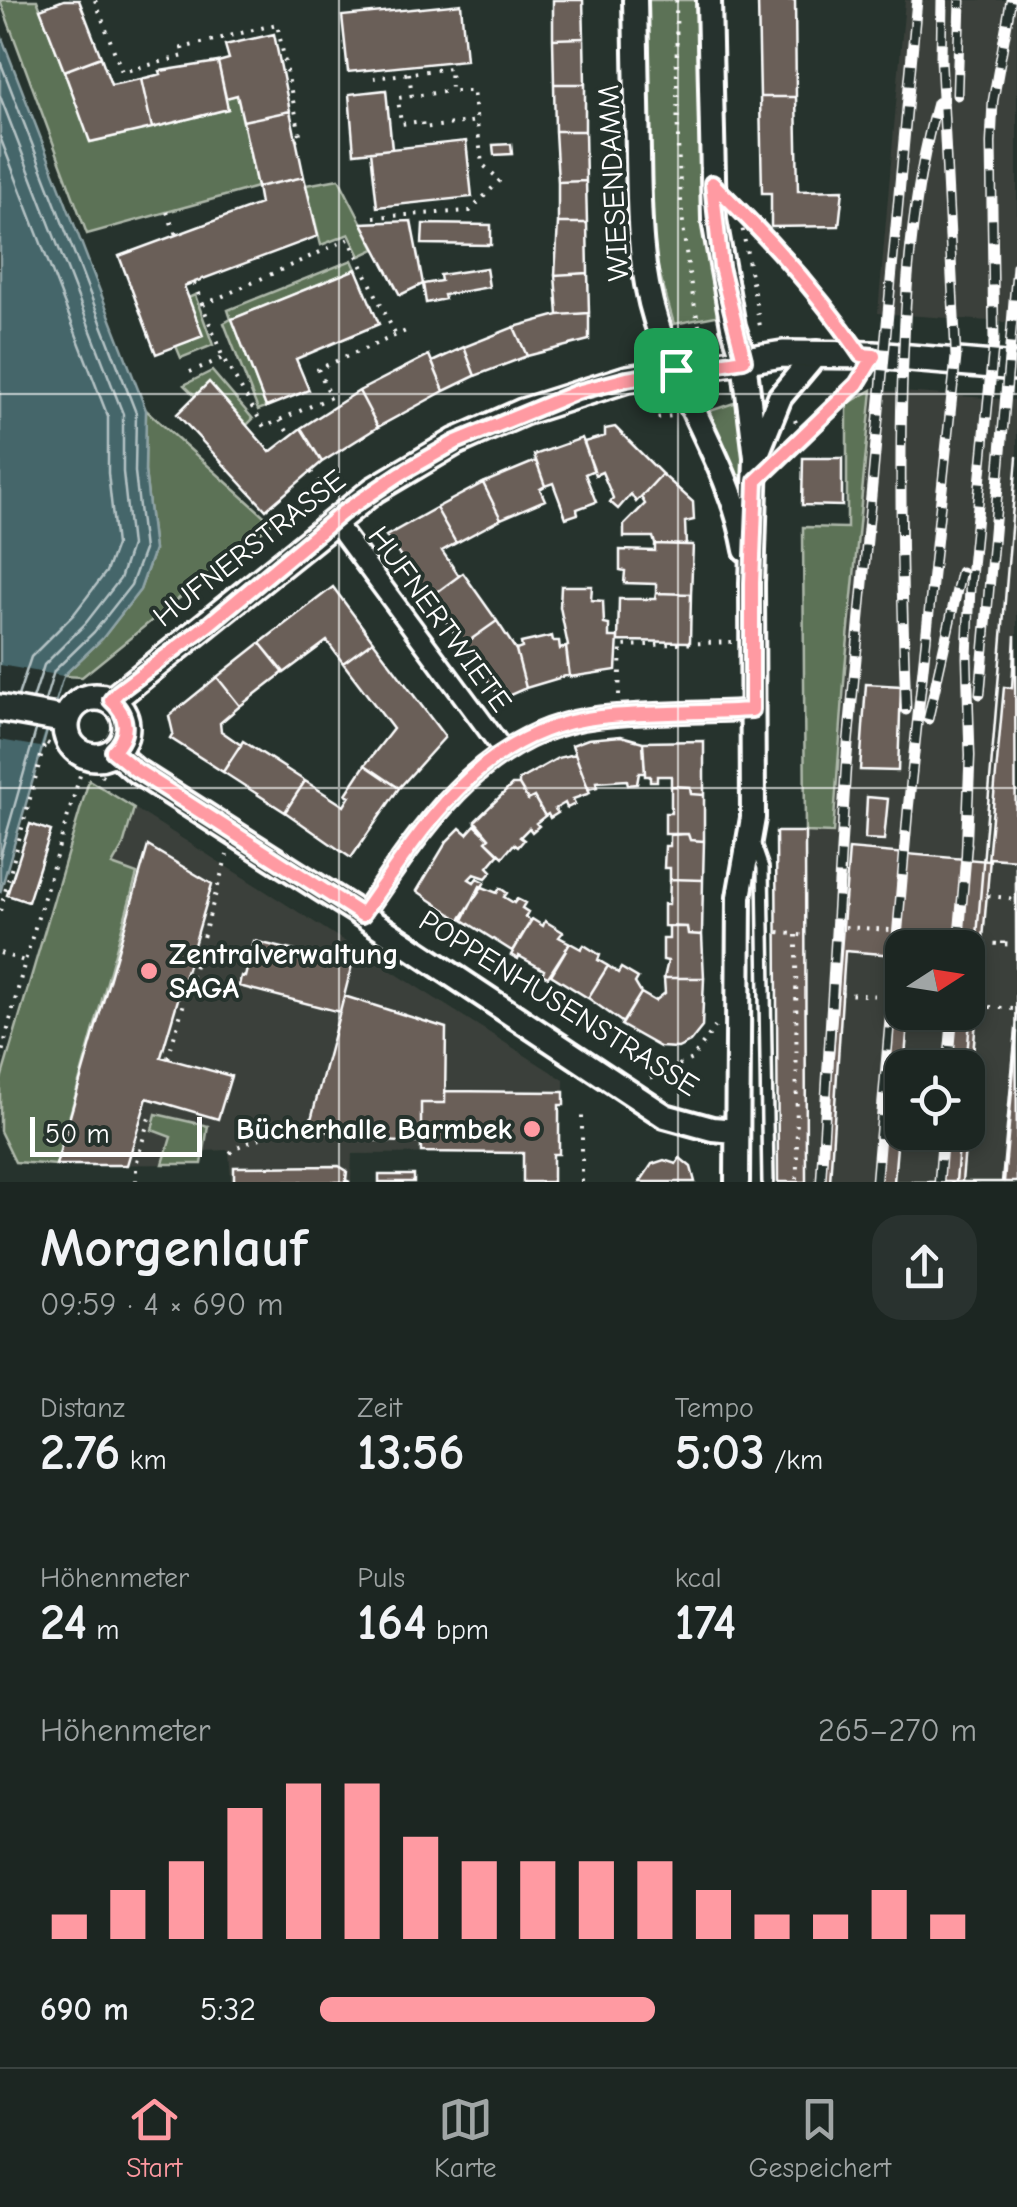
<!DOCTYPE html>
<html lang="de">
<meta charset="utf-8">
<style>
:root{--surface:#1c2622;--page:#29322f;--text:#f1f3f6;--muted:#a0a5a5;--line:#3a4340;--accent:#ff9aa2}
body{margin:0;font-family:"Comic Neue",sans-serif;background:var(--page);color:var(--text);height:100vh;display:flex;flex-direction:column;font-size:38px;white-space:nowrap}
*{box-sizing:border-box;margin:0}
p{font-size:32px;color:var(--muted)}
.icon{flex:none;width:55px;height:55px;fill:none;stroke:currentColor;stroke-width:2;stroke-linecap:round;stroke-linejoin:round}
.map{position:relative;height:1182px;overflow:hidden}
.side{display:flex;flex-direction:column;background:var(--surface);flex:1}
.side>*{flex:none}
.needle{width:65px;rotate:78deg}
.buttons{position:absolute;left:885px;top:930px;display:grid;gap:20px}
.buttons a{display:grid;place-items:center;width:100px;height:100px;border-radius:20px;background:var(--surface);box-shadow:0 5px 15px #0003,0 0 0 2px var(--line);font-size:50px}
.scale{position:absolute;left:30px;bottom:25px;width:172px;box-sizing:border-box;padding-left:10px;border:5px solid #fff;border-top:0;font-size:28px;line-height:35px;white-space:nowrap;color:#fff;-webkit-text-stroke:8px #26332d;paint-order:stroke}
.pin{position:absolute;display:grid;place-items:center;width:85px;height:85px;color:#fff;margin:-42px;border-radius:20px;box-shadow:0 5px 15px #0006}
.round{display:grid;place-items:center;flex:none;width:105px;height:105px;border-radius:30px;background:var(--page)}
.summary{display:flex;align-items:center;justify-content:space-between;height:170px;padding:0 40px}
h1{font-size:55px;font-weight:800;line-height:75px}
.metrics{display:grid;grid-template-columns:repeat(3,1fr);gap:15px;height:170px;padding:10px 40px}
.metrics div{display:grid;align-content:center}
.metrics b{font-size:50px;font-weight:800}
.metrics small{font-size:28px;font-weight:400}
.metrics p{font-size:28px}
.chart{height:280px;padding:20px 40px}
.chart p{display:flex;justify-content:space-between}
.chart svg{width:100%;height:180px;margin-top:10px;stroke:var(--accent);stroke-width:6}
ul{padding:0 40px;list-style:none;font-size:32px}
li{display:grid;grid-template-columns:160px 120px 1fr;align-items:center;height:75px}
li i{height:25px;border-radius:12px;background:var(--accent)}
.dock{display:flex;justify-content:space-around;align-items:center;height:140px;border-top:2px solid var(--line);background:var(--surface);font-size:28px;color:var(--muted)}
.dock a{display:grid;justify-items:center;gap:5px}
.dock .on{color:var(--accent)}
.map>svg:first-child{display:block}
</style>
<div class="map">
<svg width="1017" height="1182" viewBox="0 0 1017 1182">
<rect width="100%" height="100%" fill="#26332d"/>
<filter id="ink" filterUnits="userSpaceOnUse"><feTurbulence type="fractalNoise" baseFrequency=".01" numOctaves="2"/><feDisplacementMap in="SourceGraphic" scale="20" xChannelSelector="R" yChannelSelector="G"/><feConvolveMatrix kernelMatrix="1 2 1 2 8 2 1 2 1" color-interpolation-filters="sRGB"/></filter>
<g filter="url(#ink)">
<path fill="#3a403a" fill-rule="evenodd" d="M905 0H1017V323L878 313Z
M872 390 1017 400V1182H806L805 832H833L845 669ZM902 948H968V1012H902ZM902 1068H968V1132H902Z
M134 808 564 1080V1105H559V1154H553V1182H523V1153L352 1154 351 1182H231L229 1150 204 1151 202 1164 56 1165 137 874 112 865 123 846Z"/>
<path fill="#5c7256" stroke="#aeb8aa" stroke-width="2.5" d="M0 0H37L91 142 228 109 226 98 237 95 257 187 87 234Z
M648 0H698L702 206 721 315 674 324 658 268 652 228Z
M339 179 375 249 360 256 349 234 321 245 306 185Z
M352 260 356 269 232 319 266 407 258 410 224 323 231 319 228 310Z
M195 295 213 345 181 358 176 346 188 298Z
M212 371 253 419 247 425 209 382 195 396 184 385Z
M872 390 845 669 833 833 805 832 803 527 847 528V404Z
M743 400 748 452 746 508 707 412Z
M146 410 272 523 82 677 63 676 102 639 140 590 154 550 145 471Z
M89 780 134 808 123 846 112 865 137 874 56 1165 15 1162 0 1131V1083Z
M156 1114 208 1126 202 1164H163L171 1137 152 1130Z"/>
<path fill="#44666b" stroke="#8fa3a6" stroke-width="2.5" d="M0 33 146 410 145 471 154 550 140 590 102 639 63 676 0 893Z"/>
<path fill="#26332d" d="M0 665 63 676 40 747 0 740Z"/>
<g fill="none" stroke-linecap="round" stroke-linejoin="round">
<path stroke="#b4c2c4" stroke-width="2.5" d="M0 61 136 413 135 472 144 550 131 585 94 632 54 671 45 701
M0 96 123 414V472L131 546 120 579 85 624 44 665 33 699
M0 137 108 417V473L116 545 106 572 74 614 31 657 18 696
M0 857 36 730"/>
</g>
<path fill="#6a5e58" stroke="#fff" stroke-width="2.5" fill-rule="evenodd" d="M64 0H79L101 57 64 71 40 9Z
M553 0H583L584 38 553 39Z
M758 0H795L796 97H760Z
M461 4 466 60 348 72 342 16Z
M274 34 290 111 243 121 237 95 226 98 218 62 229 59 225 45Z
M584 38 585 84H554L553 39Z
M101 57 111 85 141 79 152 128 90 142 64 71Z
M218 62 228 109 152 128 141 79 161 74 160 71Z
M554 84H585V131H555Z
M386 90 392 149 354 153 349 94Z
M760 97H796L798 191 843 190 839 226 771 227V193H762Z
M290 111 304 177 257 187 243 121Z
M555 131H585L586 181 558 182Z
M466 141 472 197 377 207 371 151Z
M511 144 512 154 494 155 493 145Z
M304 177 318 236 184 286 203 336 156 354 119 256 260 204 257 187Z
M586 181 587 223H558V182Z
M411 221 423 284 400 295 362 223Z
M558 223H587L588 273 555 275Z
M423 224 491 225V245L422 244Z
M486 268 489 287 444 295 445 299 426 303 423 284 441 281 440 275Z
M356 269 379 324 296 359 309 390 266 407 232 319Z
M588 273 589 313 558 315 555 275Z
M589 313V340L527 356 514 327 558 315Z
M514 327 527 356 475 376 464 347Z
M464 347 475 376 444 391 432 362Z
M429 355 444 391 378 427 359 391Z
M209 382 270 452 301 428 322 462 266 510 177 414Z
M359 391 378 427 322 462 301 428Z
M615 427 662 474 636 502 631 494 618 509 610 502 613 498 602 472 595 475 584 442 605 436V429Z
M582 438 594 470 585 474 596 502 577 509 578 514 566 518 553 483 545 486 534 455Z
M803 458H842V506L802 505Z
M536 461 545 486 540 489 545 500 501 519 483 483Z
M662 474 693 502 694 520 685 522 686 545 655 544 653 537H624V525L645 504 641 497Z
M483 483 501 519 456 543 436 508Z
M436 508 456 543 442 551 459 576 429 598 386 536Z
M655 544 693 545 691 594 656 593V584L624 583 625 571 620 570V550L655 551Z
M463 573 497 621 463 645 429 598Z
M561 586H592L591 600 603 601 604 624 609 625V637H618L616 670 570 677 566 647 568 646 560 607Z
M333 587 373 641 343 663 327 641 284 673 260 643Z
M656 593 691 594 690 642 618 641 619 599H655Z
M497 621 516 650 526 688 501 699 463 645Z
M1015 635 1017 1182H823L849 849 988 861 1004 687 1012 688ZM902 948H968V1012H902ZM902 1068H968V1132H902Z
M552 636 553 641H559L560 649 566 647 569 675 526 688 516 650 522 648 521 643Z
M373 641 445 737 399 788 365 765 393 729 343 663Z
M260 643 284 672 240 706 217 677Z
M217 677 240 706 220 723 221 731 241 745 223 772 170 738 173 733 169 716Z
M866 684 901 686 898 771 860 770Z
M621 736 643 742 645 773H639L637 784 628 785 627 780 596 782 597 787 588 789 572 745 588 739Z
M243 741 305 781 285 812 223 772Z
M704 741V795L691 794 690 787 671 786V776H657V781H650V776H645L643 742Z
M575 754 590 793 573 799 575 804 567 808 565 803 555 809 558 813 550 818 548 814 545 816 534 797 528 800 519 785V780L558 758Z
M365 765 399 788 351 858 285 812 305 781 344 806 350 796 346 794Z
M512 785H519L528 800 534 797 545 816 536 823 539 826 532 832 529 828 520 837 524 840 518 847 514 844 503 857 486 841 489 838 475 821Z
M671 786 690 787 691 794 704 795V841L690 840 688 834H665V813H671Z
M867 797 888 799 884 840 865 839Z
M30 824 51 831 28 902 7 895Z
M475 825 489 838 486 841 499 854 488 867 492 871 486 878 474 874 469 879 474 882 477 878 485 882 460 920 417 891 447 841 460 828 467 834Z
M776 832H805L806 1182H778Z
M688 834 690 840 704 841 703 880 670 879V868H664L665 846H670V835Z
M148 846 212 884 161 1057 231 1076 218 1119 147 1098 127 1165H56Z
M990 858 1017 860V1018L1002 1182H962Z
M670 879 703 880 702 935 688 934 687 927 664 926V904H669Z
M480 886 497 893 500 888 507 893 504 897 514 903 517 899 525 903 522 908 528 912 525 917 531 921 512 951 463 920Z
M532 919 543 926 545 921 563 932 559 937 570 943 548 977 542 974 544 970 519 956 518 959 511 955Z
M669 927H687L688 934 702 935 704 978H664L668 961 663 960V939H669Z
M254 941 352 965 340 1012 239 986 241 976 245 977Z
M570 943 581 949 584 945 600 955 598 960 608 966 588 998 551 975Z
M845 951 895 955 878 1182H830Z
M608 966 618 973 621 968 638 978 635 983 641 993 623 1023 588 998Z
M664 978H704L702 1027 690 1042 678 1048 660 1047 621 1025 641 993 655 1001 665 993Z
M344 996 446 1028 445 1103H421V1143L362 1140 309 1127Z
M909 1012H954L949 1068H904Z
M902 1086V1132H944L940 1182H894Z
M445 1091 564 1092V1105H559V1154H553V1182H523V1153L421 1152V1103H445Z
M680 1158 691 1167 695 1182H640L652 1164 664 1160 676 1164Z
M339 1166 347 1171 346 1180 350 1182H234V1167Z
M379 1175H414V1182H379Z"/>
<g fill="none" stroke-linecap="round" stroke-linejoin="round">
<defs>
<path id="service" d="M754 842 763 868 768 1182"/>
<path id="minor" d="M333 520 503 750
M362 915C424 827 482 730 600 717 650 712 702 713 752 710"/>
<path id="tertiary" d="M635 0C636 51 637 103 638 154 639 210 639 267 656 321 681 400 731 467 746 550
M709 0 714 220 733 326 744 360 756 457 752 583 753 818 739 897 737 1182
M759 449 780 397 817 353
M113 751 136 771 362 915 665 1116 712 1129 736 1131"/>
<path id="secondary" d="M66 727a30 30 0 1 1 60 0a30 30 0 1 1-60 0Z
M111 701 374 490 455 442 523 412 627 379 783 354 874 355 1017 367
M0 708 67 720"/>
</defs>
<use href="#service" stroke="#fff" stroke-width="16"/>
<use href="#minor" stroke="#fff" stroke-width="25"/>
<use href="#tertiary" stroke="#fff" stroke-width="30"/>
<use href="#secondary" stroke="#fff" stroke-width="32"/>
<path stroke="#fff" stroke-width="4" stroke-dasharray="2.5 8" stroke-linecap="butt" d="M95 0 122 72 184 56 182 48 277 24 301 139 296 140
M676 0C678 112 674 224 701 334
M409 73 412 96 451 91
M412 96 398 98 401 124 422 121 423 128 477 121
M737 207 845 332
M739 209 761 332
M167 212 176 235
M374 217 470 211 500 180 482 164 473 91H451L450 68 374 78
M194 283 223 358 264 427 331 397 318 369 406 331
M203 305 349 239 395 334
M683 337 713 331
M190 372 223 358
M645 402 656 418 672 416
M280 420 290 436
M795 420 803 438
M782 457 860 379
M311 472 330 496
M619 695 621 646 732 642
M47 743 108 779
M988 896 1017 899
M0 911 45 742
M845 927 891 930
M778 932 807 936
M796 935 797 1182
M916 938 955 941
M984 943 1017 945
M1003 944V934
M0 953 24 961
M841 994 886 996
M979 1006 1014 1009
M168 1058 227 855
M0 1061 25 961 86 755
M650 1078 692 1059 715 1027
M230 1153 237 1147 273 1133
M136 1182V1165L150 1114
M582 1182V1113"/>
<use href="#service" stroke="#26332d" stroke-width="9"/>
<use href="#minor" stroke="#26332d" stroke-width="18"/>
<use href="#tertiary" stroke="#26332d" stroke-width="22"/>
<use href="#secondary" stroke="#26332d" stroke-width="25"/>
<path stroke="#fff" stroke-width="2.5" d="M966 1068 1017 457
M956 1182 960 1132
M1004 1182 1017 1032"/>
<defs>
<path id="rail" d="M957 95 960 0
M980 694 1017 266
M906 710C902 603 899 497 902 390 905 294 911 196 937 103
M928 719 961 572
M966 856 970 756 967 657 970 587 994 341 991 143 993 101 1011 0
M958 948 967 844
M948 1068 953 1012
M821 1182 846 766 917 0
M876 1182 908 810 956 357 941 58 942 0
M939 1182 943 1132"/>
</defs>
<use href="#rail" stroke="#fff" stroke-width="11"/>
<use href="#rail" stroke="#26332d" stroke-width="8" stroke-dasharray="22" stroke-linecap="butt"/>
</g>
</g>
<g fill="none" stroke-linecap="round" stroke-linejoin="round" filter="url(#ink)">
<defs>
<path id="route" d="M712 183C767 236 818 292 861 355L874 356 857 384 756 481 752 583V710C702 713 650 712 600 717 480 730 425 826 362 915L136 770 113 751C130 735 128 715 111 700L118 692 209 624 342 513 400 474 456 442 577 392 627 379 744 360 721 267Z"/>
</defs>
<use href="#route" stroke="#fff" stroke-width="20"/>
<use href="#route" stroke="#ff9aa2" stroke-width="12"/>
</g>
<path fill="none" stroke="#fff" stroke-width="2.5" stroke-opacity="0.55" d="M339 0V1182M678 0V1182M0 394H1017M0 788H1017"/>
<g fill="#ff9aa2" stroke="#26332d" stroke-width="4">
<circle cx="149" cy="971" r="10"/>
<circle cx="532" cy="1129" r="10"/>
</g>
<g text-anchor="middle" stroke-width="8" stroke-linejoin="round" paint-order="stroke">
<g font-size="30" fill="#fff" stroke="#26332d">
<text transform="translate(613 183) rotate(-93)" y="10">WIESENDAMM</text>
<text transform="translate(249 548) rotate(-38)" y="10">HUFNERSTRASSE</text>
<text transform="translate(440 619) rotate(54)" y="10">HUFNERTWIETE</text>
<text transform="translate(559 1003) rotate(32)" y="10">POPPENHUSENSTRASSE</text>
</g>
<g font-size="30" font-weight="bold" fill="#fff" stroke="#26332d" text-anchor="start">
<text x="169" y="964">Zentralverwaltung<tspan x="169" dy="34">SAGA</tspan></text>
<text x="512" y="1139" text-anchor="end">Bücherhalle Barmbek</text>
</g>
</g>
</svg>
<div class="buttons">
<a><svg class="needle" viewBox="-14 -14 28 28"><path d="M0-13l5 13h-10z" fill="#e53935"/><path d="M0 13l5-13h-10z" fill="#a0a5a5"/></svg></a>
<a><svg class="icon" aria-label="locate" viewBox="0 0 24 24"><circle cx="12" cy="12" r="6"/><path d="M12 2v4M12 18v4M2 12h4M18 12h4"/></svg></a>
</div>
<div class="scale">50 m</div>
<div class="pin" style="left:676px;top:370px;background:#1e9e55"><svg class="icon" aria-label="arrive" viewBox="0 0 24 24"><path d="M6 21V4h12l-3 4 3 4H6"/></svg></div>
</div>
<section class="side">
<div class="summary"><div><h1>Morgenlauf</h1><p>09:59 · 4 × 690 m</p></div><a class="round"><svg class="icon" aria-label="share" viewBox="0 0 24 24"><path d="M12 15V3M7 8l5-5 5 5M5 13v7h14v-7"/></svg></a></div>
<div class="metrics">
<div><p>Distanz</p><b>2.76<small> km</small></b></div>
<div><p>Zeit</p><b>13:56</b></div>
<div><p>Tempo</p><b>5:03<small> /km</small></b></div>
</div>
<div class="metrics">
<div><p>Höhenmeter</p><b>24<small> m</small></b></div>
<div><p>Puls</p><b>164<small> bpm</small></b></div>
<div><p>kcal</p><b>174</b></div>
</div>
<div class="chart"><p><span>Höhenmeter</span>265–270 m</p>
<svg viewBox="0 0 160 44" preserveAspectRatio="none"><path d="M5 44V38M15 44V32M25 44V25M35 44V12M45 44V6M55 44V6M65 44V19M75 44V25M85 44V25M95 44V25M105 44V25M115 44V32M125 44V38M135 44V38M145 44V32M155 44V38"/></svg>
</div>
<ul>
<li><b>690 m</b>5:32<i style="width:51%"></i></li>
</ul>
</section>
<nav class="dock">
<a class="on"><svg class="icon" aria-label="home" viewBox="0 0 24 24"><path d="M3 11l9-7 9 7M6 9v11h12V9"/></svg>Start</a>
<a><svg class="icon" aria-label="map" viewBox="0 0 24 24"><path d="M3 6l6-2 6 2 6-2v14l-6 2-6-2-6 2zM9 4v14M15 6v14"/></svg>Karte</a>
<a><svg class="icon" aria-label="saved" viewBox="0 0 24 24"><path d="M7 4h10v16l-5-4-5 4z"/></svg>Gespeichert</a>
</nav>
